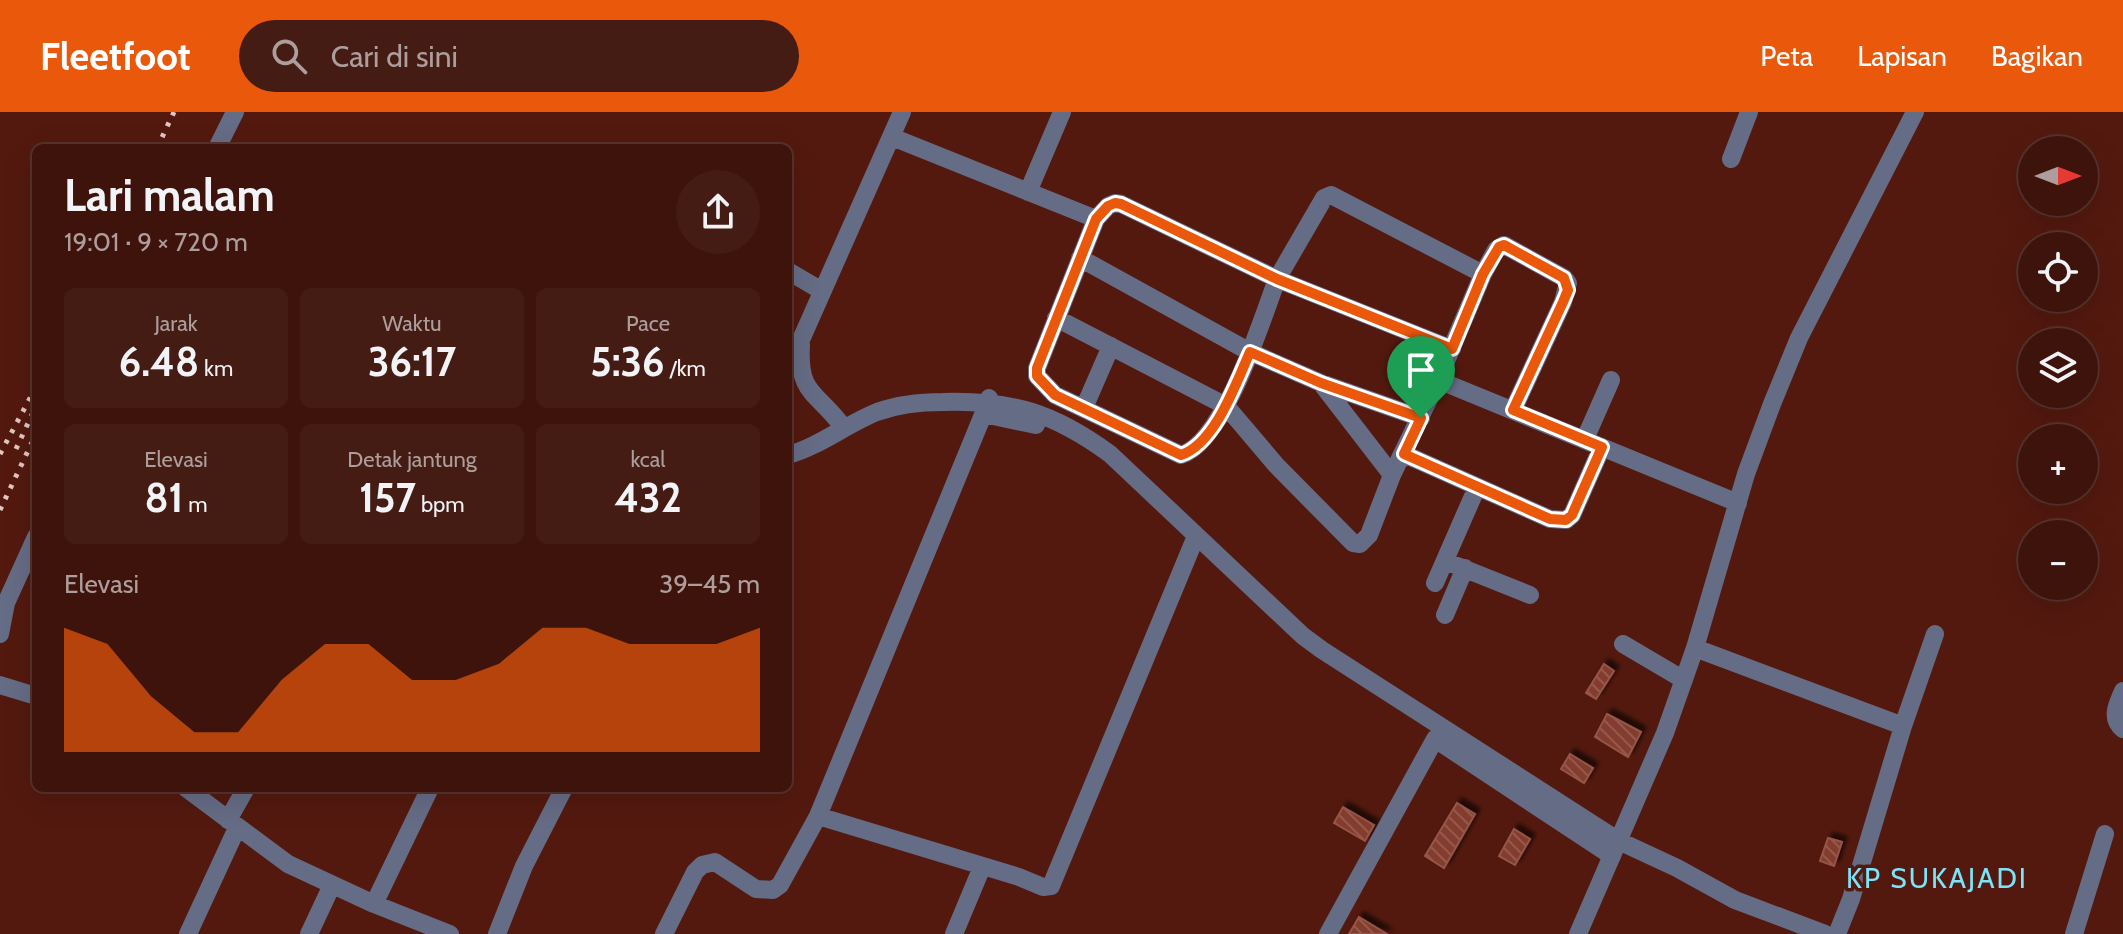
<!DOCTYPE html>
<html lang="id">
<meta charset="utf-8">
<style>
:root{--surface:#3e130b;--page:#451c14;--text:#f1f3f6;--muted:#ad9e9d;--line:#57322c;--accent:#ea580c}
body{margin:0;font-family:Cabin,sans-serif;background:var(--page);color:var(--text);height:100vh;display:flex;flex-direction:column;font-size:30px;white-space:nowrap}
*{box-sizing:border-box;margin:0}
p{font-size:26px;color:var(--muted)}
.icon{flex:none;width:44px;height:44px;fill:none;stroke:currentColor;stroke-width:2;stroke-linecap:round;stroke-linejoin:round}
.map{position:relative;flex:1;overflow:hidden}
.details{position:absolute;left:32px;top:32px;width:760px;height:648px;display:flex;flex-direction:column;background:var(--surface);border-radius:12px;box-shadow:0 8px 32px #0002,0 0 0 2px var(--line)}
.details>*{flex:none}
.needle{width:52px;rotate:90deg}
.buttons{position:absolute;left:2018px;top:24px;display:grid;gap:16px}
.buttons a{display:grid;place-items:center;width:80px;height:80px;border-radius:50%;background:var(--surface);box-shadow:0 8px 32px #0002,0 0 0 2px var(--line);font-size:40px}
.pin{position:absolute;display:grid;place-items:center;width:68px;height:68px;color:#fff;margin:-82px -34px;border-radius:50% 50% 50% 0;rotate:-45deg;box-shadow:0 0 8px #0007}
.pin .icon{rotate:45deg}
.round{display:grid;place-items:center;flex:none;width:84px;height:84px;border-radius:42px;background:var(--page)}
.head{display:flex;align-items:center;justify-content:space-between;height:136px;padding:0 32px}
h1{font-size:44px;font-weight:800;line-height:60px}
.figures{display:grid;grid-template-columns:repeat(3,1fr);gap:12px;height:136px;padding:8px 32px}
.figures div{display:grid;align-content:center;border-radius:12px;background:var(--page);text-align:center}
.figures b{font-size:40px;font-weight:800}
.figures small{font-size:22px;font-weight:400}
.figures p{font-size:22px}
.chart{height:224px;padding:16px 32px}
.chart p{display:flex;justify-content:space-between}
.chart svg{width:100%;height:144px;margin-top:8px;fill:var(--accent);opacity:.7}
header{display:flex;align-items:center;gap:48px;box-sizing:border-box;height:112px;padding:0 40px;background:var(--accent);color:#fff}
header strong{font-size:38px}
nav{display:flex;gap:44px;margin-inline-start:auto;font-size:28px}
.search{width:560px;height:72px;background:var(--page);display:flex;align-items:center;gap:20px;box-sizing:border-box;padding:0 28px;border-radius:44px;color:var(--muted);font-size:30px}
.map>svg:first-child{display:block}
</style>
<header>
<strong>Fleetfoot</strong>
<div class="search"><svg class="icon" aria-label="search" viewBox="0 0 24 24"><circle cx="10" cy="10" r="6"/><path d="M15 15l6 6"/></svg>Cari di sini</div>
<nav><a>Peta</a><a>Lapisan</a><a>Bagikan</a></nav>
</header>
<div class="map">
<svg width="2123" height="822" viewBox="0 0 2123 822">
<defs>
<pattern id="building-back-hatch" width="6" height="6" patternUnits="userSpaceOnUse" patternTransform="scale(2)"><rect width="6" height="6" fill="#833d2f"/><path d="M-1 5l2 2M0 0l6 6M5-1l2 2" fill="none" stroke="#95594d"/></pattern>
<filter id="shadow"><feDropShadow dx="5" dy="-5" stdDeviation="2" flood-color="#0009"/></filter>
</defs>
<rect width="100%" height="100%" fill="#53190f"/>
<path fill="url(#building-back-hatch)" stroke="#955447" stroke-width="2" filter="url(#shadow)" d="M1604 552 1614 559 1596 587 1586 581Z
M1607 602 1641 620 1628 645 1595 625Z
M1570 642 1593 656 1584 671 1561 657Z
M1457 691 1475 702 1444 756 1425 744Z
M1343 695 1374 713 1365 729 1334 711Z
M1514 717 1530 727 1515 753 1499 744Z
M1828 726 1842 730 1834 754 1820 749Z
M1359 805 1387 822H1349Z"/>
<g fill="none" stroke-linecap="round" stroke-linejoin="round">
<path stroke="#656c85" stroke-width="18" d="M892 25 1096 107
M217 36 235 0
M1731 47 1749 0
M1028 80 1062 0
M1115 91 1121 92 1277 167C1262 208 1224 330 1181 343L1055 283 1037 264V256L1096 107 1108 94Z
M1080 146 1250 240 1321 271 1421 306
M788 159 822 179
M1056 206 1226 294 1276 353 1353 431 1360 432 1369 423 1392 363 1438 268 1483 162 1496 138 1504 133 1564 166 1568 171 1563 190 1513 298
M801 233C798 284 817 279 843 315
M1452 237 1277 167 1324 86 1331 83 1483 162
M788 257 902 0
M1438 268 1738 391
M1321 271 1392 363
M1084 296 1111 234
M984 302 1036 313
M1585 327 1611 268
M1404 342 1550 407 1566 408 1572 403 1602 335
M788 343C818 335 847 312 877 300 899 292 920 290 943 290 1013 288 1054 301 1110 342L1303 524 1322 538 1619 729 1677 756 1735 788 1825 822
M1445 449 1530 483
M1435 471 1477 375
M1445 503 1465 456
M0 522 6 491 36 425
M1623 532 1684 568
M1695 536 1903 614
M0 573 36 584
M2123 579C2117 592 2110 607 2123 617
M1441 631 1612 744
M186 676 288 752 374 792 450 822
M818 704 1019 765 1043 775 1051 774 1194 429
M228 708 246 676
M374 792 430 676
M188 822 237 716
M309 822 332 773
M497 822 524 754 564 676
M664 822 695 760 702 753 715 750 756 777 773 778 780 773 818 704 985 298
M954 822 982 755
M1328 822 1435 627
M1578 822 1665 621 1695 536 1746 362 1772 292 1799 226 1915 0
M1837 822 1851 787 1903 614 1935 522
M2074 822 2105 722"/>
<path stroke="#e2c6c0" stroke-width="5" stroke-dasharray="4 8" stroke-linecap="butt" d="M157 36 174 0
M16 337 36 294
M0 342 36 275
M0 398 36 322"/>
<path stroke="#656c85" stroke-width="18" d="M985 298 989 286"/>
</g>
<g fill="none" stroke-linecap="round" stroke-linejoin="round">
<defs>
<path id="route" d="M1115 91 1121 92 1277 167 1452 237 1483 162 1499 135 1504 133 1564 166 1568 178 1563 190 1513 298 1602 335 1572 403 1566 408 1550 407 1404 342 1421 306 1321 271 1250 240C1236 271 1215 332 1181 343L1055 283 1037 264V256L1096 107 1108 94Z"/>
</defs>
<use href="#route" stroke="#fff" stroke-width="16"/>
<use href="#route" stroke="#ea580c" stroke-width="10"/>
</g>
<g text-anchor="middle" stroke-width="7" stroke-linejoin="round" paint-order="stroke">
<g font-size="28" letter-spacing="2" fill="#7ce3f8" stroke="#53190f">
<text x="1937" y="776">KP SUKAJADI</text>
</g>
</g>
</svg>
<div class="buttons">
<a><svg class="needle" viewBox="-14 -14 28 28"><path d="M0-13l5 13h-10z" fill="#e53935"/><path d="M0 13l5-13h-10z" fill="#ad9e9d"/></svg></a>
<a><svg class="icon" aria-label="locate" viewBox="0 0 24 24"><circle cx="12" cy="12" r="6"/><path d="M12 2v4M12 18v4M2 12h4M18 12h4"/></svg></a>
<a><svg class="icon" aria-label="layers" viewBox="0 0 24 24"><path d="M12 4l9 5-9 5-9-5zM3 14l9 5 9-5"/></svg></a>
<a>+</a>
<a>−</a>
</div>
<div class="pin" style="left:1421px;top:306px;background:#1e9e55"><svg class="icon" aria-label="arrive" viewBox="0 0 24 24"><path d="M6 21V4h12l-3 4 3 4H6"/></svg></div>
<section class="details">
<div class="head"><div><h1>Lari malam</h1><p>19:01 · 9 × 720 m</p></div><a class="round"><svg class="icon" aria-label="share" viewBox="0 0 24 24"><path d="M12 15V3M7 8l5-5 5 5M5 13v7h14v-7"/></svg></a></div>
<div class="figures">
<div><p>Jarak</p><b>6.48<small> km</small></b></div>
<div><p>Waktu</p><b>36:17</b></div>
<div><p>Pace</p><b>5:36<small> /km</small></b></div>
</div>
<div class="figures">
<div><p>Elevasi</p><b>81<small> m</small></b></div>
<div><p>Detak jantung</p><b>157<small> bpm</small></b></div>
<div><p>kcal</p><b>432</b></div>
</div>
<div class="chart"><p><span>Elevasi</span>39–45 m</p>
<svg viewBox="0 0 160 44" preserveAspectRatio="none"><path d="M0 44V6L10 11L20 27L30 38L40 38L50 22L60 11L70 11L80 22L90 22L100 17L110 6L120 6L130 11L140 11L150 11L160 6V44z"/></svg>
</div>
</section>
</div>
